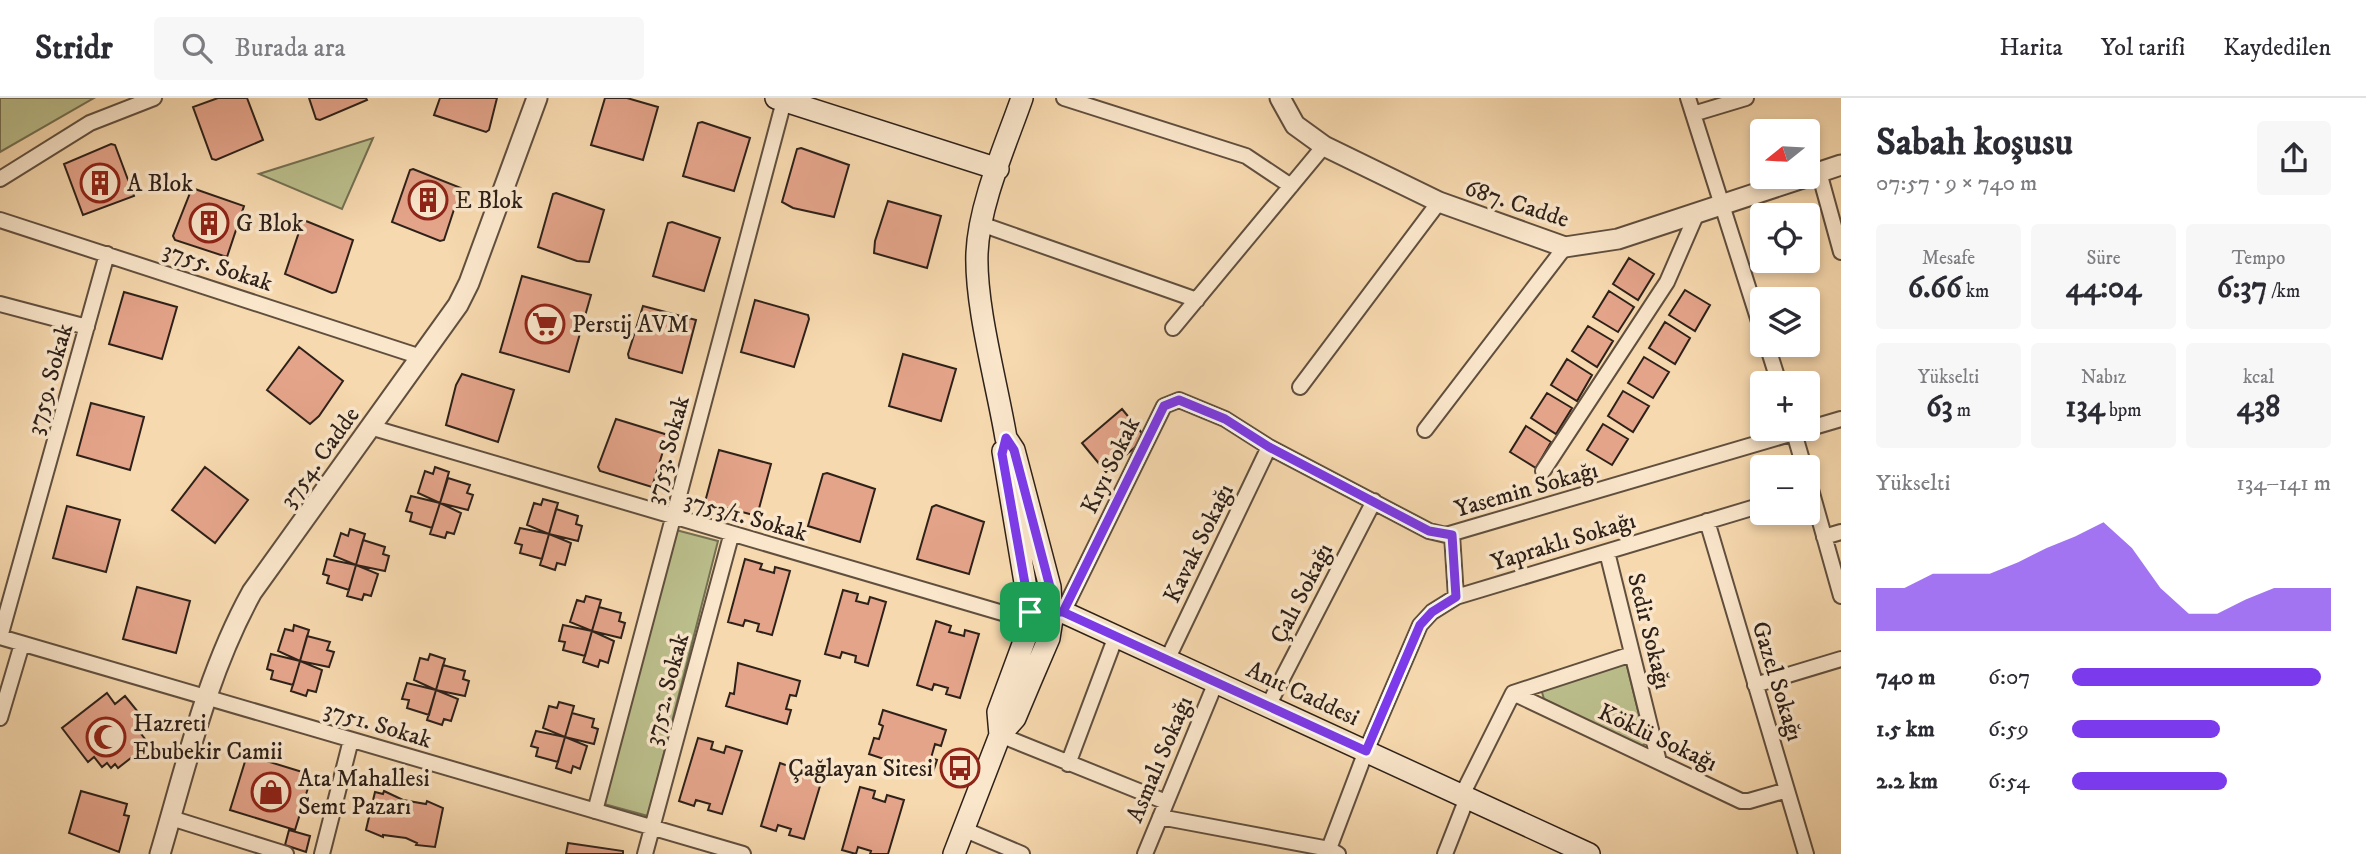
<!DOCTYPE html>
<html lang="tr">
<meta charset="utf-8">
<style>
:root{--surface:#fff;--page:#f7f7f7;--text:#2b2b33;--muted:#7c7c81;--line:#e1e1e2;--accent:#7c3aed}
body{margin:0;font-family:"IM FELL DW Pica",serif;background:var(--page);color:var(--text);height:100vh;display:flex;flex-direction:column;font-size:26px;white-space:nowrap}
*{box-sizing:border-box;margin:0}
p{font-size:23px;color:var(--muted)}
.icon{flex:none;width:38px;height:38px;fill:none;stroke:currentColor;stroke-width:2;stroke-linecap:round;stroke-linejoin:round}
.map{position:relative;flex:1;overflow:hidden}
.details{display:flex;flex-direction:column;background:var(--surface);width:525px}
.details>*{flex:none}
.needle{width:46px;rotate:252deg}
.controls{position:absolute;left:1750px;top:21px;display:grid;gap:14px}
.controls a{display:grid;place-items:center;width:70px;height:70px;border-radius:7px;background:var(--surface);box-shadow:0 4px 10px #0003;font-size:35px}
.pin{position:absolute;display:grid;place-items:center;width:60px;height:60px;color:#fff;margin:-30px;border-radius:14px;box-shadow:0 4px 10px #0006}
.round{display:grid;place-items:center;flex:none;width:74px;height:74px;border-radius:7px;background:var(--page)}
.summary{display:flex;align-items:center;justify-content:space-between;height:119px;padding:0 35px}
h1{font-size:38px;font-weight:800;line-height:52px}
.stats{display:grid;grid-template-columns:repeat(3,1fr);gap:10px;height:119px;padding:7px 35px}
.stats div{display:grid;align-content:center;border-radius:7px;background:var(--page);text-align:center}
.stats b{font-size:30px;font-weight:800}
.stats small{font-size:19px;font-weight:400}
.stats p{font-size:19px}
.chart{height:196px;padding:14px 35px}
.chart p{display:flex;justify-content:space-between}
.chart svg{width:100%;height:126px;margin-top:7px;fill:var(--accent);opacity:.7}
ul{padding:0 35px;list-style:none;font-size:23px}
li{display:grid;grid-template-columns:112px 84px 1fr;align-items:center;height:52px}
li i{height:18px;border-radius:9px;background:var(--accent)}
header{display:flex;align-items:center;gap:42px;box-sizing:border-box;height:98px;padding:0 35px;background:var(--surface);border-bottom:2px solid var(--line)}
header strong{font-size:33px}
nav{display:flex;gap:38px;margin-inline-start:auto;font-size:24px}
.search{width:490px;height:63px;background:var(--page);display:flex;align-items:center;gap:18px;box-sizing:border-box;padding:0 24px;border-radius:7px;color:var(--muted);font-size:26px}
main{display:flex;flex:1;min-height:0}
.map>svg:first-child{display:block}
</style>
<header>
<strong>Stridr</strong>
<div class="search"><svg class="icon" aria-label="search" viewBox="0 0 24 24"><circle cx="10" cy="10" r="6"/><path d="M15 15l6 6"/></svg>Burada ara</div>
<nav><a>Harita</a><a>Yol tarifi</a><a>Kaydedilen</a></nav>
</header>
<main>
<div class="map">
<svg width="1841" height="756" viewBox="0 0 1841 756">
<rect width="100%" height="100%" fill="#f7d9af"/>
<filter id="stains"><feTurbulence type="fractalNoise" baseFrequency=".00286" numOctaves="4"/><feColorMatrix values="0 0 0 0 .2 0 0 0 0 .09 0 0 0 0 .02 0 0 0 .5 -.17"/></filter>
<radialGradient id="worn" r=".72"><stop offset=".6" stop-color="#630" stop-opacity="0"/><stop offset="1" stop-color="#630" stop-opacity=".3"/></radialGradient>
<path fill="#bbbf8c" stroke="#747052" stroke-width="2" d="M0 0H94L0 54Z
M373 40 342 111 259 76Z
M676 432 718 443 648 718 604 706Z
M1626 564 1646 645 1641 649 1544 601 1541 591Z"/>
<path fill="#e4a48a" stroke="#2e2119" stroke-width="2" d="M218 0H247L263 42 216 62 212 61 193 9Z
M309 0H366L367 2 320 22 316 21Z
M440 0H497L489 32 486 34 434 17Z
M605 0H627L658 9 643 62 591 47Z
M702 24 750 40 734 93 683 78 698 25Z
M111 46 115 47 134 98 83 117 64 66Z
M801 50 849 67 834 119 793 110 782 104 797 51Z
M413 71 461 90 444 142 440 143 392 124 410 72Z
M192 90 244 108 227 159 175 142 173 138Z
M556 95 604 112 589 164 577 163 538 149 553 96Z
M888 103 941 118 927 170 874 155 875 143Z
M306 123 353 142 336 194 332 195 285 176 302 125Z
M672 124 720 140 704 193 653 178 668 125Z
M1629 160 1654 176 1638 202 1613 186Z
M522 178 591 197 569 274 500 254Z
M1685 192 1710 207 1695 233 1669 217Z
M1609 193 1634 209 1618 234 1593 219Z
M124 194 177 209 162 261 109 246Z
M755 202 808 217 809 221 794 269 741 254Z
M643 208 696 222 682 275 629 260 628 256Z
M1665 224 1690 240 1675 266 1649 250Z
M1588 228 1613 243 1597 269 1572 253Z
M299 249 343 283 319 318 310 326 267 292Z
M903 256 956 271 941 323 889 308Z
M1644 259 1669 274 1653 300 1628 285Z
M1567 261 1592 277 1577 303 1551 287Z
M462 276 514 292 498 344 446 327 456 287Z
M1623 293 1649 308 1633 334 1608 318Z
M1547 295 1572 310 1556 336 1531 320Z
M91 305 144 319 130 372 77 357Z
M1122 311 1146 340 1106 374 1082 345Z
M616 321 668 337 652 389 600 373 598 369Z
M1603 326 1628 341 1612 367 1587 352Z
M1526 328 1551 344 1536 370 1510 354Z
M719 352 771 366 757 418 705 404Z
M205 369 248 402 215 445 172 412Z
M435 369 449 374 440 405 418 395 425 373 433 376Z
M827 375 875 391 860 444 808 428 823 376Z
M448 380 470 387 467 395 473 397 468 412 440 405Z
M411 398 440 405 432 430 410 423 412 415 406 413Z
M543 401 558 405 549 436 527 427 534 405 541 407Z
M440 405 461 415 454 436 447 434 445 440 430 436Z
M936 407 984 424 969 476 917 461 932 409Z
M67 408 120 422 106 474 53 460Z
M556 411 578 418 576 426 582 428 578 443 549 436Z
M520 430 549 436 542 461 520 455 522 447 515 445Z
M350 431 365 436 356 467 334 458 341 435 348 438Z
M549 436 571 445 565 467 557 465 555 472 540 467Z
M363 442 385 449 383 456 389 458 385 473 356 467Z
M327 461 356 467 349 492 327 485 329 478 323 476Z
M745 461 762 466 760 471 774 475 775 469 790 473 772 537 757 533 759 526 745 522 743 528 728 524Z
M356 467 378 476 371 498 364 496 362 502 347 498Z
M137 489 190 503 176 555 123 541Z
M843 492 858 496 856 503 868 506 870 499 886 504 868 568 855 564 856 558 842 554 840 560 825 556Z
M586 498 601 502 592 533 570 524 577 502 584 504Z
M599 509 621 515 619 523 625 525 621 540 592 533Z
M936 523 951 528 949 534 964 538 965 532 979 536 960 600 946 596 948 590 934 586 932 592 917 587Z
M294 527 309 532 300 563 278 553 285 531 293 533Z
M563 527 592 533 585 558 563 552 565 544 559 543Z
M592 533 614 543 608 565 600 562 598 569 583 564Z
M307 538 330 544 327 552 334 554 329 569 300 563Z
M271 556 300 563 293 587 271 581 273 573 267 571Z
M430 556 445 561 436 592 414 582 420 560 428 562Z
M300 563 322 572 316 594 308 592 306 598 291 593Z
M738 565 800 583 796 598 790 597 786 611 791 612 787 626 726 608 730 595 734 596Z
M443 567 465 573 463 581 469 583 465 598 436 592Z
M407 585 436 592 429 617 407 610 409 602 402 601Z
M436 592 458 601 451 623 444 621 442 627 427 622Z
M107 595 115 606 125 598 147 625 138 632 149 646 118 670 115 666 111 670 107 665 102 669 94 659 88 664 62 630Z
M559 604 574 608 565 639 543 630 549 608 557 610Z
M883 612 946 632 941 648 935 646 931 660 937 662 932 677 869 656 874 640 879 641 883 628 879 626Z
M572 615 594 621 592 629 598 631 594 646 565 639Z
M536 633 565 639 558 664 536 658 538 650 531 648Z
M565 639 587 648 580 671 573 668 571 675 556 670Z
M698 640 713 644 711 651 724 655 726 648 742 653 722 716 708 712 710 706 696 702 694 708 679 703Z
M247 657 312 677 295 732 230 712Z
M780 665 794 670 792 675 806 680 808 673 823 678 804 741 789 737 791 731 778 727 776 733 761 728Z
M860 689 875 693 873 700 885 704 887 697 904 702 888 756H870L871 753 858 749 856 756 842 752Z
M81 693 127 706 124 717 129 718 119 754 69 735Z
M384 693 403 702 426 706 427 703 443 710 435 749 416 747 417 745 406 740 383 737V739L366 732 375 694 383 696Z
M289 732 310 738 306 754 285 747Z
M568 745 623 753V756H566Z"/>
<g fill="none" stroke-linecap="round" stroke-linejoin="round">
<defs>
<path id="minor" d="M1064 0 1246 58 1291 88
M1688 0 1762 233
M1693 16 1746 0
M1819 74 1841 154
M0 81 90 25 154 0
M0 122 421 259
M981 126 1197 202
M0 206 87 229
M1173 230 1324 48
M1767 247 1779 285
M1300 289 1439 104
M370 329 1006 516 1030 514
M1793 331 1804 369
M1425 332 1565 149
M1543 373 1667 184 1697 115
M1808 381 1841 498
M1707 423 1806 756
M1452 437 1456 499
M1824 439 1841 434
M1607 454 1659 664
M1063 514 1164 308 1179 302 1225 321 1269 349 1429 433 1446 437 1841 321
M0 539 743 756
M0 539 107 156
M1167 562 1269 349
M1755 587 1841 561
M1513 595 1741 703H1749L1787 692
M1513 595 1632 556
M1268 608 1374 403
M0 620 22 546
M1000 637 1166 704
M1068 666 1116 538
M1462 697 1513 595
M595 713 784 3
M1160 719 1329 751 1338 756
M171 720 286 756
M963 731 1022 756
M322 756 351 642
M645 756 731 438
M1145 756 1216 584
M1327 756 1366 653 1420 527 1432 514 1456 499 1762 407
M1445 756 1467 700"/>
<path id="tertiary" d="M1280 0 1295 27 1324 48 1439 104 1565 149 1618 141 1806 79
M1808 78 1841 67
M160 756C186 668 207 575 252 494L458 207 469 185 537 0"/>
<path id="secondary" d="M776 0 998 71
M1030 514H1063L1589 756
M1000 637 998 614 1029 530 1030 514 1003 353
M954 756 1000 637 1015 620 1031 582 1049 540 1052 521 1050 489 1014 352 1006 340C997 286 975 208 977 155 979 106 1006 46 1022 0"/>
</defs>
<use href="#minor" stroke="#604f3e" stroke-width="18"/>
<use href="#tertiary" stroke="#604f3e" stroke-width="23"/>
<use href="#secondary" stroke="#2e2119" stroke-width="24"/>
<use href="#minor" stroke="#fae6cb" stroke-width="14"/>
<use href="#tertiary" stroke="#fae6cb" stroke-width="19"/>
<use href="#secondary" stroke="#fae6cb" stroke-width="21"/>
</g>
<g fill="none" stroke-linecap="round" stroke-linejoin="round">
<defs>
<path id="route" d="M1030 514H1063L1366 653 1420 527 1432 514 1456 499 1452 437 1429 433 1269 349 1225 321 1179 302 1164 308 1063 514H1053L1050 489 1014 352 1006 340 1002 356 1030 514"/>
</defs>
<use href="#route" stroke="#fff" stroke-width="14"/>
<use href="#route" stroke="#7c3aed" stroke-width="9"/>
</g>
<defs>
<symbol id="building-ring" viewBox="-11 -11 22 22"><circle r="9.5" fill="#fae6cb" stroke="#8f2418" stroke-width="1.5"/><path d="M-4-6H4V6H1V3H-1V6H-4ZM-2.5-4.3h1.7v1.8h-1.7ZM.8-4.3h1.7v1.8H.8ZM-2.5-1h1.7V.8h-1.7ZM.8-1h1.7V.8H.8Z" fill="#8f2418"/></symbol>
<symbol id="supermarket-ring" viewBox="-11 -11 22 22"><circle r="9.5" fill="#fae6cb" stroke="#8f2418" stroke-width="1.5"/><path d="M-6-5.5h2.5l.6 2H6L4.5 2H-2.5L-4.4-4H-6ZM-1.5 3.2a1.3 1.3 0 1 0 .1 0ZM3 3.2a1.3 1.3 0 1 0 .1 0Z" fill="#8f2418"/></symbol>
<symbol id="mosque-ring" viewBox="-11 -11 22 22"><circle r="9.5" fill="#fae6cb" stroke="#8f2418" stroke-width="1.5"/><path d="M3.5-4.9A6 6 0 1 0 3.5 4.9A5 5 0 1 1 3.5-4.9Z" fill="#8f2418"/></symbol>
<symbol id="bus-ring" viewBox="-11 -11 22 22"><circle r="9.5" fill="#fae6cb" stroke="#8f2418" stroke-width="1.5"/><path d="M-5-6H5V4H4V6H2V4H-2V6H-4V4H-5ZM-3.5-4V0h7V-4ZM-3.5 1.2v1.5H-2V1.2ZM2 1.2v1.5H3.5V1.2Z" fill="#8f2418"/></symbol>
<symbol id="shop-ring" viewBox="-11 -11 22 22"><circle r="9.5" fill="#fae6cb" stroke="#8f2418" stroke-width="1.5"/><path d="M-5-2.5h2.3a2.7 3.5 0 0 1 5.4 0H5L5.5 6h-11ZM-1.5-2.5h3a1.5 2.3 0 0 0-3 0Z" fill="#8f2418"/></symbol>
</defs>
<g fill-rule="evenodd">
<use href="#building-ring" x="78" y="63" width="44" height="44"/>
<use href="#building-ring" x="406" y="80" width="44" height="44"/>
<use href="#building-ring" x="187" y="103" width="44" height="44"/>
<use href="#supermarket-ring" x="523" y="204" width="44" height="44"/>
<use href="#mosque-ring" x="84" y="617" width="44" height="44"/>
<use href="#bus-ring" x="938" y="648" width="44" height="44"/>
<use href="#shop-ring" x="249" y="672" width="44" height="44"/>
</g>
<g text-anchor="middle" stroke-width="7" stroke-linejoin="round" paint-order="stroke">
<g font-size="24" fill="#2e2119" stroke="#fae6cb" text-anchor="start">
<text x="127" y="93">A Blok</text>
<text x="455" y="110">E Blok</text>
<text x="236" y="133">G Blok</text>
<text x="572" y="234">Perstij AVM</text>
<text x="133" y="633">Hazreti<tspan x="133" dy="28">Ebubekir Camii</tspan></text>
<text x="933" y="678" text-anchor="end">Çağlayan Sitesi</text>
<text x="298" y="688">Ata Mahallesi<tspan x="298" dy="28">Semt Pazarı</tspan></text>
</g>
<g font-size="24" fill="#2e2119" stroke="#fae6cb">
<text transform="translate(1517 105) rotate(18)" y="8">687. Cadde</text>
<text transform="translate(218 168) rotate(18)" y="8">3755. Sokak</text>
<text transform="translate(49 281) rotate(-74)" y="8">3759. Sokak</text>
<text transform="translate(667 352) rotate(-75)" y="8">3753. Sokak</text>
<text transform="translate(319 359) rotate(-54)" y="8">3754. Cadde</text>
<text transform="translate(1110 367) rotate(-64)" y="8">Kıyı Sokak</text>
<text transform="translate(1526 391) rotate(-16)" y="8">Yasemin Sokağı</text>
<text transform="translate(746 418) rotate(16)" y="8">3753/1. Sokak</text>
<text transform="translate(1563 443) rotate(-17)" y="8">Yapraklı Sokağı</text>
<text transform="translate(1198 445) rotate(-64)" y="8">Kavak Sokağı</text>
<text transform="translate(1301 495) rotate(-63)" y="8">Çalı Sokağı</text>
<text transform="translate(1650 533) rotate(76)" y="8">Sedir Sokağı</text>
<text transform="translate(1778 583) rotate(73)" y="8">Gazel Sokağı</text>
<text transform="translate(666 591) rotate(-75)" y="8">3752. Sokak</text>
<text transform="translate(1303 595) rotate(25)" y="8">Anıt Caddesi</text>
<text transform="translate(378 626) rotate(17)" y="8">3751. Sokak</text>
<text transform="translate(1658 639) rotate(25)" y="8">Köklü Sokağı</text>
<text transform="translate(1159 661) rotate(-67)" y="8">Asmalı Sokağı</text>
</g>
</g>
<rect width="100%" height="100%" filter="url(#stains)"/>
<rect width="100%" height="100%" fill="url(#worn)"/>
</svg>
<div class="controls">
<a><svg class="needle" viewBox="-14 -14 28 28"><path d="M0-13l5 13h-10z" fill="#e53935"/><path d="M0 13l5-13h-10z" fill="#7c7c81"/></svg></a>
<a><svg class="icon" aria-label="locate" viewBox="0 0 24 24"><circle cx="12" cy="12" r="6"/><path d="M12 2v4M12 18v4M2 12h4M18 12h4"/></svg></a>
<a><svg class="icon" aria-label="layers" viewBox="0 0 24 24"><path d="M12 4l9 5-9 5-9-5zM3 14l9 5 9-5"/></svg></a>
<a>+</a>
<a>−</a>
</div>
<div class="pin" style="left:1030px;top:514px;background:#1e9e55"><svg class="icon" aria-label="arrive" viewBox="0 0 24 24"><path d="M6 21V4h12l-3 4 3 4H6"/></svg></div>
</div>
<section class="details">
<div class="summary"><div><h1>Sabah koşusu</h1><p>07:57 · 9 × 740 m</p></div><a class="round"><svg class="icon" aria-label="share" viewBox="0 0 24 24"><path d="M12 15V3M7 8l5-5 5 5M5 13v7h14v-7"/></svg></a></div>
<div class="stats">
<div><p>Mesafe</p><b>6.66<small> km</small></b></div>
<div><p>Süre</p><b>44:04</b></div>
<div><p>Tempo</p><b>6:37<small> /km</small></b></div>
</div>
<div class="stats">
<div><p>Yükselti</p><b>63<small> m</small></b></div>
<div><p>Nabız</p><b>134<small> bpm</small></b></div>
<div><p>kcal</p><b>438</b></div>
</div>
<div class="chart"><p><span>Yükselti</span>134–141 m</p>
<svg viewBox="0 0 160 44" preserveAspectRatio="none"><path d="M0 44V29L10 29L20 24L30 24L40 24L50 20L60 15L70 11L80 6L90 15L100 29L110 38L120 38L130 33L140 29L150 29L160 29V44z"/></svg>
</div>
<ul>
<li><b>740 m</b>6:07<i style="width:96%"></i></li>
<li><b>1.5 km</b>6:59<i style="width:57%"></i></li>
<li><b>2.2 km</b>6:54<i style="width:60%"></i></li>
</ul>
</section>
</main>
